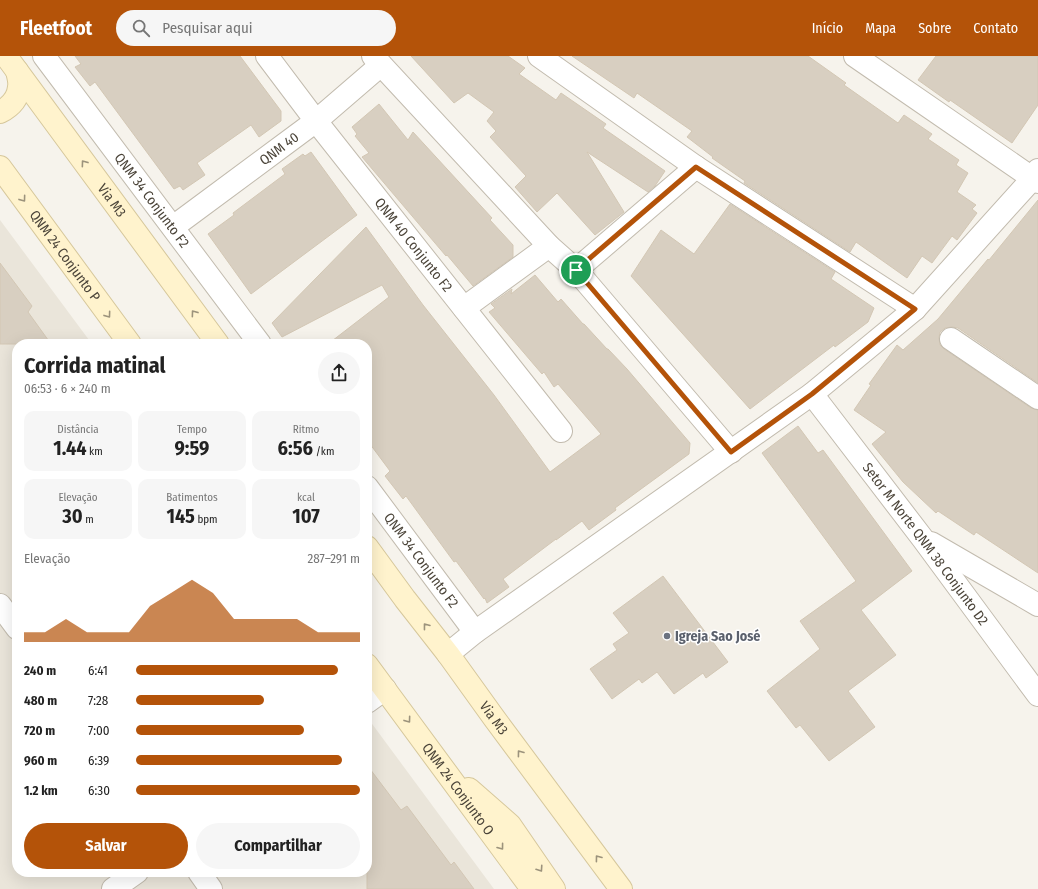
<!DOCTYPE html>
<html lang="pt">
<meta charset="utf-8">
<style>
:root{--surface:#fff;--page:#f6f6f6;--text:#222;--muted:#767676;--accent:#b45309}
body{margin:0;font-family:"Fira Sans Condensed",sans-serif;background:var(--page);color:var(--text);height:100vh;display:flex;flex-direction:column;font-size:15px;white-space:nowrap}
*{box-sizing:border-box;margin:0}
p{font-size:13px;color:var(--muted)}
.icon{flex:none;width:22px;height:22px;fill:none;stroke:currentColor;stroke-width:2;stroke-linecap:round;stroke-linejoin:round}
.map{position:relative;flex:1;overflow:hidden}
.details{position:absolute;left:12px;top:283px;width:360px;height:538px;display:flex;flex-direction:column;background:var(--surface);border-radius:16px;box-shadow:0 4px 16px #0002}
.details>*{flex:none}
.pin{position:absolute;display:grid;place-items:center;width:34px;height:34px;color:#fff;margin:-17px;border:2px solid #fff;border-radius:50%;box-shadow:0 1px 4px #0007}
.round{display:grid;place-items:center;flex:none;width:42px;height:42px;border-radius:21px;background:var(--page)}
.summary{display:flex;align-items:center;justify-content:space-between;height:68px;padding:0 12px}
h1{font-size:22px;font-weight:700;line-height:30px}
.stats{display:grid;grid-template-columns:repeat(3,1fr);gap:6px;height:68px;padding:4px 12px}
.stats div{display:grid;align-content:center;border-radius:10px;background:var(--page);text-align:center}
.stats b{font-size:20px;font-weight:700}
.stats small{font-size:11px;font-weight:400}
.stats p{font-size:11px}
.chart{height:112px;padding:8px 12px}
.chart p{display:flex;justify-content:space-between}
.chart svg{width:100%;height:72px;margin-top:4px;fill:var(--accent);opacity:.7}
.action{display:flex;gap:8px;margin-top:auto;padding:8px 12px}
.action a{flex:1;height:46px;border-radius:24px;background:var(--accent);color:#fff;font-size:16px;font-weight:700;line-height:46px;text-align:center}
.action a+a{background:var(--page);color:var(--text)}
ul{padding:0 12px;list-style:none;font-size:13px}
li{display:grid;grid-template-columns:64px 48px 1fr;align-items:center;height:30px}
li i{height:10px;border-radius:5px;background:var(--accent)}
header{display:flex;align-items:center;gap:24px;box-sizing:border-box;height:56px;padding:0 20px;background:var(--accent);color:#fff}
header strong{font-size:19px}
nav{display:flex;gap:22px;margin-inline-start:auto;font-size:14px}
.search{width:280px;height:36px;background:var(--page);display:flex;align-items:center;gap:10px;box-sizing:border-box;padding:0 14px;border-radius:22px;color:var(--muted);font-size:15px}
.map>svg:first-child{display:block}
</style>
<header>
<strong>Fleetfoot</strong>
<div class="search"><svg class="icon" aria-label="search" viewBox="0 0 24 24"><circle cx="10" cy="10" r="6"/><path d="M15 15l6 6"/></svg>Pesquisar aqui</div>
<nav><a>Início</a><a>Mapa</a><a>Sobre</a><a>Contato</a></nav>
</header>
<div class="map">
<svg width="1038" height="833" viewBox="0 0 1038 833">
<rect width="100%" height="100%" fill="#f6f3ec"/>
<path fill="#eae5da" d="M0 164 92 288H17V816H367V661L494 833H0Z"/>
<path fill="#d8cfc1" stroke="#d3c7b4" d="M75 0H240L281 55V65L259 81 251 69 197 107 205 119 183 134 180 130 174 133 95 26 90 30 75 11 81 8Z
M411 0H508L525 12 519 18 556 44 561 37 606 68 603 72 665 115 655 130 648 136 587 96 624 156 595 179 557 137 537 156 515 131 526 120 490 81 496 75 487 65 494 56 468 37 454 47Z
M572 0H808L846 27 844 29 898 67 904 59 932 78 928 83 959 104 956 109 968 117 957 136 976 149 972 153 977 157 957 184 952 180 932 207 922 200 907 222 856 186 850 196 744 127 745 125 712 102 713 101 687 81 692 75 637 37 634 42Z
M936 0H1038V49L1012 87 950 44 949 46 918 24Z
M379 48 408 84 413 76 492 162 490 164 513 189V201L473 230 447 199 446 200 362 101 369 97 355 80 357 78 352 71Z
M311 96 357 159 251 238 208 178 234 159 233 157 285 118 282 113 303 98 305 100Z
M1038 144V327L958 272 952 271 945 272 940 276 939 282 940 289 944 293 1031 352 1038 354V517L976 476 974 479 938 455 936 457 903 426 872 388 886 376 854 354 871 329 869 328 897 289 903 294 938 263 988 203 989 204Z
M730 148 835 216 831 223 874 252 868 266 835 291 834 289 750 353 631 220 661 174 694 198Z
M366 171 423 249 494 339 550 416 601 378 558 328 554 331 544 316 542 318 489 256 495 252 491 248 512 233 511 238 535 219 558 246 561 243 583 268H584L607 293H608L627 313 690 387 689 398 615 452 616 454 589 474 582 465 556 484V483L503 523 509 531 487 547 485 542 484 543 456 505 454 506 406 440 403 443 385 420 390 415 367 384V288H328L389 241 382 229 282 281 272 267Z
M0 207 32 250 28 256 51 288H0Z
M798 370 818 397 823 394 912 515 861 554 896 599 848 635 875 671 829 705 800 669 796 672 767 635 820 593 800 565 856 525 762 397Z
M663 520 728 606 706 622 703 617 674 638 657 616 642 627 639 623 612 643 590 613 617 594 613 588 629 577 613 557Z
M367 709 401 754 407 750 451 809 454 806 474 833H367Z"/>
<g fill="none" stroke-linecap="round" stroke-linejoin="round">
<defs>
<g id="minor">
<path id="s1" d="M44 0 260 288"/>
<path id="s2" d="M267 0 316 65 561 375"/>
<path d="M373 0 549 190 576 214 731 396"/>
<path d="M539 0 696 111 915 253"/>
<path d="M855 0 1038 126"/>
<path id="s3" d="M173 171 316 65 381 9"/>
<path d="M576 214 696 111"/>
<path d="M464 252 549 190"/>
<path d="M951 283 1038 342"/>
<path id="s4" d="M812 338 923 483 1038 639"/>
<path id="s5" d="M367 431 475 576"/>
<path d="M931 487 1038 549"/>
<path d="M0 549 17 572"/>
<path d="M367 646 385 633"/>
<path d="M199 816 211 833"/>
<path d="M113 833 137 816"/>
</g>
<path id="tertiary" d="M448 598 475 576 812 338 915 253 1033 122 1038 114"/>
<g id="secondary">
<path id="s6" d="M6 0 218 288"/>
<path d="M0 56C10 51 18 43 19 31 20 26 18 20 17 15"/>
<path id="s7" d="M0 111 130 288"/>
<path id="s8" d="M367 491 405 543 448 598 494 662 621 833"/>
<path id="s9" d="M367 609 532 833"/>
<path d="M469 733 510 769 554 833"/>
</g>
</defs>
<use href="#minor" stroke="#c2bbae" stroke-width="24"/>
<use href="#tertiary" stroke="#c2bbae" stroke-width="24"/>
<use href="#secondary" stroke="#d6c79b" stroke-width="24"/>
<use href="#minor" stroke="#fff" stroke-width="22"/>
<use href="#tertiary" stroke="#fff" stroke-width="22"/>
<use href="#secondary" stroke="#fff3cd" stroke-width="22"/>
</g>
<defs><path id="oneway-chevron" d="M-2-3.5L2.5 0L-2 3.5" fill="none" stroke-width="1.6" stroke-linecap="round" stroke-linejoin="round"/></defs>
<g stroke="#9c937c">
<use href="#oneway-chevron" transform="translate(84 107) rotate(-126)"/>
<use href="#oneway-chevron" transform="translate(23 143) rotate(54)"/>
<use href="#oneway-chevron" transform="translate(194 257) rotate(-126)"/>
<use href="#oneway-chevron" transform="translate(108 259) rotate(54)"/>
<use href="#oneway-chevron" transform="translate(426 570) rotate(-128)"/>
<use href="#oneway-chevron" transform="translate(408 664) rotate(54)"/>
<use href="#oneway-chevron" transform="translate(520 697) rotate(-127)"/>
<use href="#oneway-chevron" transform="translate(501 791) rotate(53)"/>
<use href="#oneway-chevron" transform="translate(598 802) rotate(-127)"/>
<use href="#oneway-chevron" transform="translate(540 813) rotate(56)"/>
</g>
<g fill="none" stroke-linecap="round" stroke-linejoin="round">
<defs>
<path id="route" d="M696 111 915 253 812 338 731 396 576 214Z"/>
</defs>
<use href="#route" stroke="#fff" stroke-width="8"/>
<use href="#route" stroke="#b45309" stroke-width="5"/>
</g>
<circle fill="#6b7280" stroke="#fff" stroke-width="1.5" cx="667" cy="580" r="4"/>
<g text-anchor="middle" stroke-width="3" stroke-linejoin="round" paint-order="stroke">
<g font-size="14" fill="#4b4439" stroke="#fff">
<text dy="5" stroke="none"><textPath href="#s3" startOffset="132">QNM 40</textPath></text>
<text dy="5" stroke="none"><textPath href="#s6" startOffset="179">Via M3</textPath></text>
<text dy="5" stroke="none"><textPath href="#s1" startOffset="180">QNM 34 Conjunto F2</textPath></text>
<text dy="5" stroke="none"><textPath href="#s2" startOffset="239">QNM 40 Conjunto F2</textPath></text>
<text dy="5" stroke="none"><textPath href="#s7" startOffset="110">QNM 24 Conjunto P</textPath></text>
<text dy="5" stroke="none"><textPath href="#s4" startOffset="188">Setor M Norte QNM 38 Conjunto D2</textPath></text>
<text dy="5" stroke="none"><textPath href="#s5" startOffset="91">QNM 34 Conjunto F2</textPath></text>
<text dy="5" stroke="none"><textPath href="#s8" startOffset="213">Via M3</textPath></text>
<text dy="5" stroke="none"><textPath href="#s9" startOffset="154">QNM 24 Conjunto O</textPath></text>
</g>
<g font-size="14" font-weight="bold" fill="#5b616d" stroke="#fff" text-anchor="start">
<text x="675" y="585">Igreja Sao José</text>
</g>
</g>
</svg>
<div class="pin" style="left:576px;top:214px;background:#1e9e55"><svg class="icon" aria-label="arrive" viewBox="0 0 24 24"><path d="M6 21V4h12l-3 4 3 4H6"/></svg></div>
<section class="details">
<div class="summary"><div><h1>Corrida matinal</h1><p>06:53 · 6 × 240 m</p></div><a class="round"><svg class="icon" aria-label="share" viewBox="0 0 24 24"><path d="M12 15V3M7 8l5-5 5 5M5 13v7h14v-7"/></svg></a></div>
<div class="stats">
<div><p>Distância</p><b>1.44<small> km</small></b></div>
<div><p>Tempo</p><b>9:59</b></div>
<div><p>Ritmo</p><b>6:56<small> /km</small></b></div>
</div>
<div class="stats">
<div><p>Elevação</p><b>30<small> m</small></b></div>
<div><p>Batimentos</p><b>145<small> bpm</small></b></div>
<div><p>kcal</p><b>107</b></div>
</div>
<div class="chart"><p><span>Elevação</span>287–291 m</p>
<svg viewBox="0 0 160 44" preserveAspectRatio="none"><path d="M0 44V38L10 38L20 30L30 38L40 38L50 38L60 22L70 14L80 6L90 14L100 30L110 30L120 30L130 30L140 38L150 38L160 38V44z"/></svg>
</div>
<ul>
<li><b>240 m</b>6:41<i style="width:90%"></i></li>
<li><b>480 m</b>7:28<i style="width:57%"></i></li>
<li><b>720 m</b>7:00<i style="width:75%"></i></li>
<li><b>960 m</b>6:39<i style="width:92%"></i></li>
<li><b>1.2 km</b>6:30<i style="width:100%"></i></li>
</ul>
<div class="action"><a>Salvar</a><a>Compartilhar</a></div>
</section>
</div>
